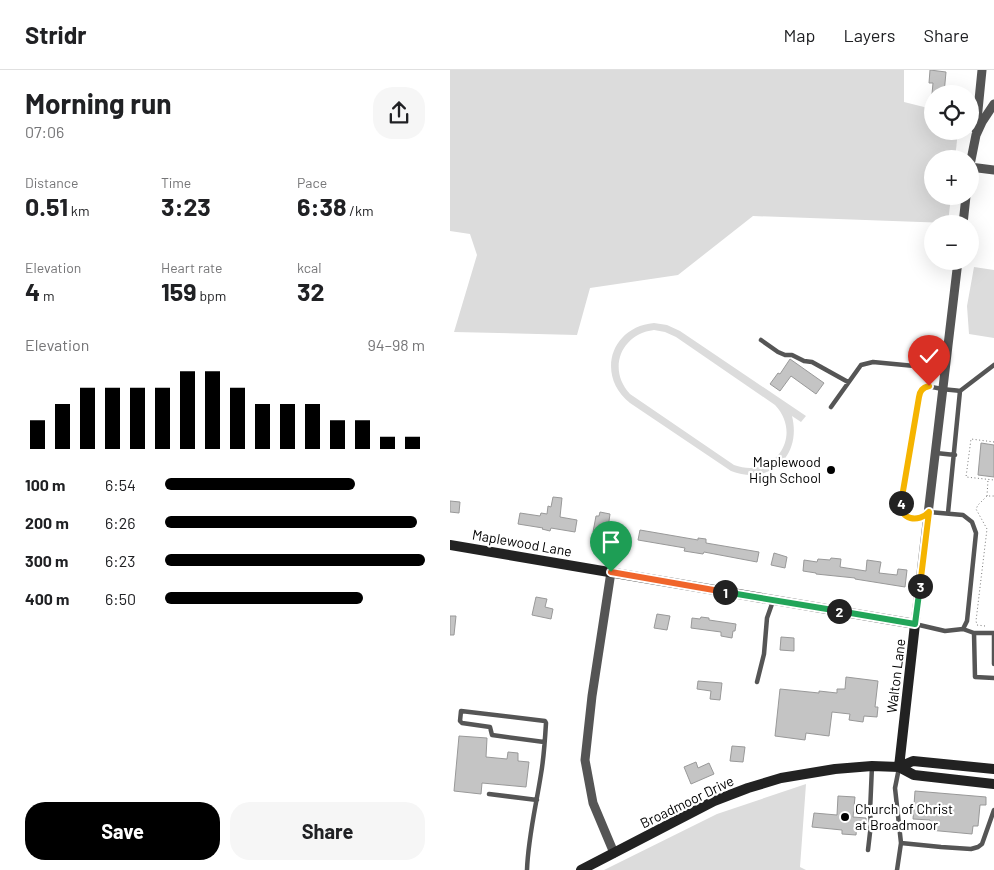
<!DOCTYPE html>
<meta charset="utf-8">
<style>
:root{--surface:#fff;--page:#f6f6f6;--text:#202124;--muted:#757577;--line:#e0e0e0;--accent:#000}
body{margin:0;font-family:Barlow,sans-serif;background:var(--page);color:var(--text);height:100vh;display:flex;flex-direction:column;font-size:19px;white-space:nowrap}
*{box-sizing:border-box;margin:0}
p{font-size:16px;color:var(--muted)}
.icon{flex:none;width:28px;height:28px;fill:none;stroke:currentColor;stroke-width:2;stroke-linecap:round;stroke-linejoin:round}
.map{position:relative;flex:1;overflow:hidden}
.side{display:flex;flex-direction:column;background:var(--surface);width:450px}
.side>*{flex:none}
.controls{position:absolute;left:474px;top:15px;display:grid;gap:10px}
.controls a{display:grid;place-items:center;width:55px;height:55px;border-radius:50%;background:var(--surface);box-shadow:0 5px 20px #0002;font-size:25px}
.pin{position:absolute;display:grid;place-items:center;width:42px;height:42px;color:#fff;margin:-51px -21px;border-radius:50% 50% 50% 0;rotate:-45deg;box-shadow:0 0 5px #0007}
.pin .icon{rotate:45deg}
.km{position:absolute;width:25px;height:25px;margin:-12px;border-radius:50%;background:#222;color:#fff;font-size:14px;line-height:25px;text-align:center}
.round{display:grid;place-items:center;flex:none;width:52px;height:52px;border-radius:20px;background:var(--page)}
.head{display:flex;align-items:center;justify-content:space-between;height:85px;padding:0 25px}
h1{font-size:28px;font-weight:700;line-height:38px}
.metrics{display:grid;grid-template-columns:repeat(3,1fr);gap:8px;height:85px;padding:5px 25px}
.metrics div{display:grid;align-content:center}
.metrics b{font-size:25px;font-weight:700}
.metrics small{font-size:14px;font-weight:400}
.metrics p{font-size:14px}
.chart{height:140px;padding:10px 25px}
.chart p{display:flex;justify-content:space-between}
.chart svg{width:100%;height:90px;margin-top:5px;stroke:var(--accent);stroke-width:6}
.primary-button{display:flex;gap:10px;margin-top:auto;padding:10px 25px}
.primary-button a{flex:1;height:58px;border-radius:20px;background:var(--accent);color:#fff;font-size:20px;font-weight:700;line-height:58px;text-align:center}
.primary-button a+a{background:var(--page);color:var(--text)}
ul{padding:0 25px;list-style:none;font-size:16px}
li{display:grid;grid-template-columns:80px 60px 1fr;align-items:center;height:38px}
li i{height:12px;border-radius:6px;background:var(--accent)}
header{display:flex;align-items:center;gap:30px;box-sizing:border-box;height:70px;padding:0 25px;background:var(--surface);border-bottom:1px solid var(--line)}
header strong{font-size:24px}
nav{display:flex;gap:28px;margin-inline-start:auto;font-size:18px}
main{display:flex;flex:1;min-height:0}
.map>svg:first-child{display:block}
</style>
<header>
<strong>Stridr</strong>
<nav><a>Map</a><a>Layers</a><a>Share</a></nav>
</header>
<main>
<section class="side">
<div class="head"><div><h1>Morning run</h1><p>07:06</p></div><a class="round"><svg class="icon" aria-label="share" viewBox="0 0 24 24"><path d="M12 15V3M7 8l5-5 5 5M5 13v7h14v-7"/></svg></a></div>
<div class="metrics">
<div><p>Distance</p><b>0.51<small> km</small></b></div>
<div><p>Time</p><b>3:23</b></div>
<div><p>Pace</p><b>6:38<small> /km</small></b></div>
</div>
<div class="metrics">
<div><p>Elevation</p><b>4<small> m</small></b></div>
<div><p>Heart rate</p><b>159<small> bpm</small></b></div>
<div><p>kcal</p><b>32</b></div>
</div>
<div class="chart"><p><span>Elevation</span>94–98 m</p>
<svg viewBox="0 0 160 44" preserveAspectRatio="none"><path d="M5 44V30M15 44V22M25 44V14M35 44V14M45 44V14M55 44V14M65 44V6M75 44V6M85 44V14M95 44V22M105 44V22M115 44V22M125 44V30M135 44V30M145 44V38M155 44V38"/></svg>
</div>
<ul>
<li><b>100 m</b>6:54<i style="width:73%"></i></li>
<li><b>200 m</b>6:26<i style="width:97%"></i></li>
<li><b>300 m</b>6:23<i style="width:100%"></i></li>
<li><b>400 m</b>6:50<i style="width:76%"></i></li>
</ul>
<div class="primary-button"><a>Save</a><a>Share</a></div>
</section>
<div class="map">
<svg width="544" height="800" viewBox="0 0 544 800">
<rect width="100%" height="100%" fill="#fff"/>
<path fill="#dcdcdc" fill-rule="evenodd" d="M0 0H454V32L482 39V61H508L505 89H482V126H501L498 153 303 146 228 205 140 218 127 265 4 262 27 185 20 164 0 161Z
M524 197 544 200V268L519 264 517 236Z
M204 253 217 255 230 261 356 346 351 352 342 346C352 386 320 416 281 401L180 333C146 306 160 257 204 253ZM204 260 215 262 226 267 325 335C354 366 324 410 284 395L180 324C157 299 171 264 204 260Z
M356 714 350 797 356 800H154L267 744Z"/>
<path fill="#c4c4c4" stroke="#999" d="M480 0 496 2 494 24H482L483 13H479Z
M340 289 374 313 366 324 341 306 330 321 320 314 328 303 330 304Z
M531 373 544 375V407L528 405Z
M103 427 112 428 110 447 127 450 125 462 101 458 100 461 92 459 93 458 68 454 70 443 90 446 91 443 97 444 98 436 101 437Z
M0 431 10 432 9 443 0 442Z
M150 442 160 444 158 458 166 459 165 467 143 462 146 446H149Z
M190 460 248 470V468L256 469V473L309 482 307 492 254 482 253 484 234 481 235 478 188 470Z
M324 483 337 487 335 498 321 495Z
M381 488 391 489 390 497 416 501 417 490 431 492 429 503 447 505 448 499 457 500 455 517 405 509V508L366 504V503L353 501 354 490 367 492 368 489 380 490Z
M86 527 97 529 95 537 103 539 101 549 82 545Z
M207 544 220 546 217 560 204 558Z
M0 546H6L4 565H0Z
M251 547 259 548V550L286 554 285 561H283L282 568 271 566V562L241 558 242 548 250 549Z
M331 567 344 568V581L330 580Z
M396 607 428 611 425 637H428L427 647 414 646 413 652 399 650 400 644 382 642 379 666 356 663 355 670 325 666 330 619 369 623V621L387 623V619H395Z
M248 611 272 613 270 630 260 629 261 621 247 619Z
M9 666 37 668 36 687 57 689 58 682 68 683V691L79 692 76 717 32 713 31 724 4 721Z
M282 676 295 677 293 692 280 691Z
M246 692 248 698 259 693 264 704 241 714 234 697Z
M465 721 536 727V735H530L528 756H523L522 764 479 760 480 750 463 749Z
M388 726 405 727 403 747 416 748V757L407 756 406 765 392 764V760L362 757 364 743 387 745Z"/>
<g fill="none" stroke-linecap="round" stroke-linejoin="round">
<path stroke="#777" stroke-width="1" stroke-dasharray="1 2.5" stroke-linecap="butt" d="M544 372 521 369 516 407 544 410
M537 426 538 410
M535 556 527 555 526 551 537 459 526 439 528 435 537 426H544"/>
<path stroke="#555" stroke-width="4.5" d="M311 270 328 282 335 285H342L354 291 362 292 398 312
M510 321 544 295
M381 337 411 295 423 292 496 299
M486 383 505 385
M465 554 495 561 513 559 517 551 526 463 522 452 513 445 479 442C469 453 458 450 450 438L469 327C473 311 481 318 493 319 498 320 505 320 510 321L498 443
M513 559 524 563H544V594
M524 563 525 607 544 608
M307 612 314 584 317 548 323 531
M39 724 87 730
M451 773 491 777 521 779 528 777 532 774 544 740
M418 780 421 754 420 742 422 696
M77 800C78 768 86 736 91 704 94 687 95 670 96 653L95 651 11 641 10 651 12 653 40 657 42 665 94 672
M447 800 451 773 445 718 449 698"/>
<path stroke="#555" stroke-width="9" d="M526 60 532 0
M520 95 526 65 532 52 544 34
M520 97 544 100
M513 154 516 126
M161 502 142 626 135 690 143 733 164 783
M465 554 508 191"/>
<path stroke="#222" stroke-width="10" d="M0 475 465 554 449 697
M449 697 464 705 544 714
M131 800 264 731 298 718 331 708 385 699 422 696 449 697 463 691 544 699"/>
</g>
<g fill="none" stroke-linecap="round" stroke-linejoin="round">
<defs>
<path id="split-1" d="M161 502 275 522"/>
<path id="split-2" d="M275 522 389 541"/>
<path id="split-3" d="M389 541 465 554 470 516"/>
<path id="split-4" d="M451 433C449 450 469 453 479 442L470 516"/>
<path id="split-5" d="M451 433 469 327C470 321 472 318 479 316"/>
</defs>
<use href="#split-1" stroke="#fff" stroke-width="10"/>
<use href="#split-2" stroke="#fff" stroke-width="10"/>
<use href="#split-3" stroke="#fff" stroke-width="10"/>
<use href="#split-4" stroke="#fff" stroke-width="10"/>
<use href="#split-5" stroke="#fff" stroke-width="10"/>
<use href="#split-1" stroke="#f0652b" stroke-width="6"/>
<use href="#split-2" stroke="#22a559" stroke-width="6"/>
<use href="#split-3" stroke="#22a559" stroke-width="6"/>
<use href="#split-4" stroke="#f5b400" stroke-width="6"/>
<use href="#split-5" stroke="#f5b400" stroke-width="6"/>
</g>
<g fill="#000" stroke="#fff" stroke-width="2">
<circle cx="381" cy="400" r="5"/>
<circle cx="395" cy="747" r="5"/>
</g>
<g text-anchor="middle" stroke-width="4.5" stroke-linejoin="round" paint-order="stroke">
<g font-size="14" fill="#000" stroke="#fff" text-anchor="end">
<text x="371" y="397">Maplewood<tspan x="371" dy="16">High School</tspan></text>
<text x="405" y="744" text-anchor="start">Church of Christ<tspan x="405" dy="16">at Broadmoor</tspan></text>
</g>
<g font-size="14" fill="#000" stroke="#fff">
<text transform="translate(72 473) rotate(10)" y="5">Maplewood Lane</text>
<text transform="translate(446 606) rotate(-83)" y="5">Walton Lane</text>
<text transform="translate(237 732) rotate(-26)" y="5">Broadmoor Drive</text>
</g>
</g>
</svg>
<div class="controls">
<a><svg class="icon" aria-label="locate" viewBox="0 0 24 24"><circle cx="12" cy="12" r="6"/><path d="M12 2v4M12 18v4M2 12h4M18 12h4"/></svg></a>
<a>+</a>
<a>−</a>
</div>
<div class="pin" style="left:161px;top:502px;background:#1e9e55"><svg class="icon" aria-label="arrive" viewBox="0 0 24 24"><path d="M6 21V4h12l-3 4 3 4H6"/></svg></div>
<div class="pin" style="left:479px;top:316px;background:#d93025"><svg class="icon" aria-label="check" viewBox="0 0 24 24"><path d="M5 12l5 5 9-10"/></svg></div>
<b class="km" style="left:275px;top:522px">1</b>
<b class="km" style="left:389px;top:541px">2</b>
<b class="km" style="left:470px;top:516px">3</b>
<b class="km" style="left:451px;top:433px">4</b>
</div>
</main>
